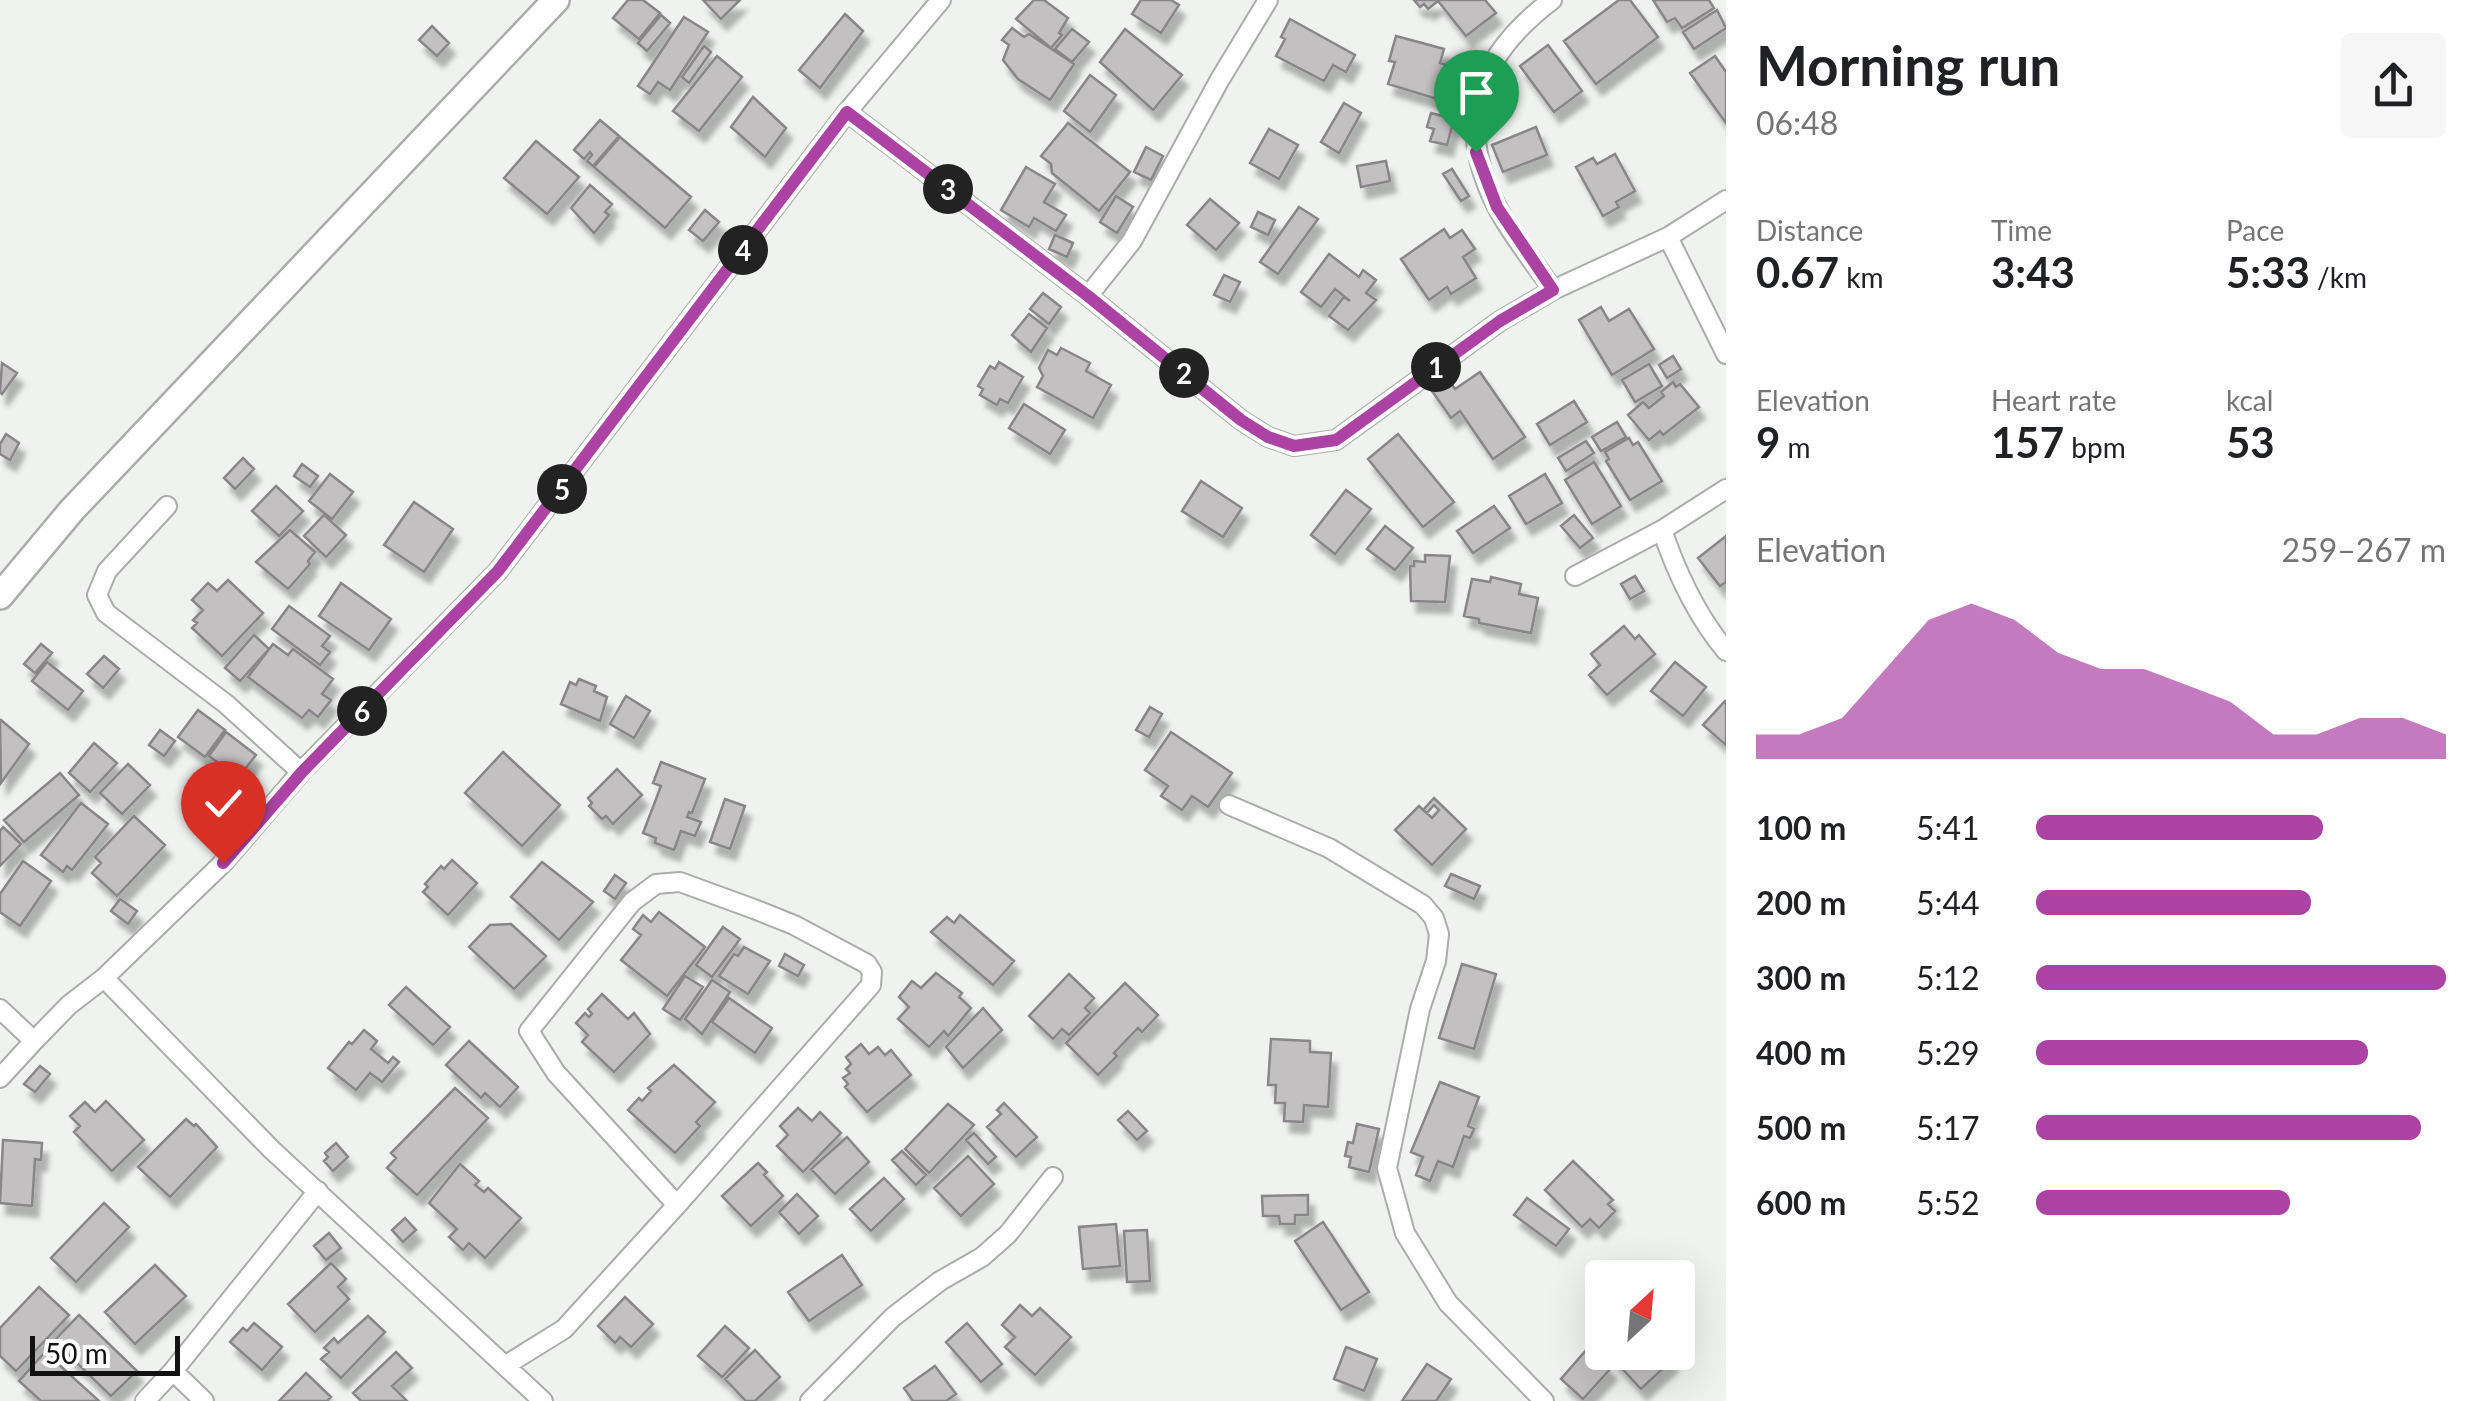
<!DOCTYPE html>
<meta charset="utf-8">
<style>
:root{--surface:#fff;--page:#f6f6f6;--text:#202124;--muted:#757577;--accent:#ac42a4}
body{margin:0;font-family:Lato,sans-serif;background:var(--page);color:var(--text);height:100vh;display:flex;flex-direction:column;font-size:38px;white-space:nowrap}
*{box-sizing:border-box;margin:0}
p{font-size:32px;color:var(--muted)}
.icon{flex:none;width:55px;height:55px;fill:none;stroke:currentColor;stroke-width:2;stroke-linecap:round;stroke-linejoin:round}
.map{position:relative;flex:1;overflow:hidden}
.side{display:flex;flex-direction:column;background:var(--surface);width:750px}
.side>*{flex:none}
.needle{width:65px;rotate:26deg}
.tools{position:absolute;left:1585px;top:1260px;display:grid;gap:20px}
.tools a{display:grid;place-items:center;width:110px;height:110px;border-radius:10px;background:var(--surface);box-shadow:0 10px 40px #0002;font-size:50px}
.scale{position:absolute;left:30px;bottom:25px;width:150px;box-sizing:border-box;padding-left:10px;border:5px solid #111211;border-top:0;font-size:28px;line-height:35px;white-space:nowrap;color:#111211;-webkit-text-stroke:8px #fefffe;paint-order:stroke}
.pin{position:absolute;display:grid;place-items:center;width:85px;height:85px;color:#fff;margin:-102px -42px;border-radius:50% 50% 50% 0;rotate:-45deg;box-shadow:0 0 10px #0007}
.pin .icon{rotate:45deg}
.km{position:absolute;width:50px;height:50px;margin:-25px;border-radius:50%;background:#222;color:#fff;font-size:28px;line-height:50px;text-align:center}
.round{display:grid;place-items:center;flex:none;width:105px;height:105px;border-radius:10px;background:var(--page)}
.overview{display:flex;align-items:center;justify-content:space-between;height:170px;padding:0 30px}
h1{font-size:55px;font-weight:700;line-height:75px}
.stats{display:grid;grid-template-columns:repeat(3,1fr);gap:15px;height:170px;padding:10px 30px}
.stats div{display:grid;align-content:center}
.stats b{font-size:42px;font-weight:700}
.stats small{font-size:28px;font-weight:400}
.stats p{font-size:28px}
.chart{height:280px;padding:20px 30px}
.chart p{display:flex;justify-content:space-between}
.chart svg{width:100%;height:180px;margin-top:10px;fill:var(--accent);opacity:.7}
ul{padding:0 30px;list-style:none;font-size:32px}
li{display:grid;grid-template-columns:160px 120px 1fr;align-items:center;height:75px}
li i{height:25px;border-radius:12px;background:var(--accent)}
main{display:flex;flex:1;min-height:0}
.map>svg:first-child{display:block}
</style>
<main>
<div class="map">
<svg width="1726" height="1401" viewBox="0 0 1726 1401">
<defs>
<filter id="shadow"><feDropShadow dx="6" dy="11" stdDeviation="2.5" flood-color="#0004"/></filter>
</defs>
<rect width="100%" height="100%" fill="#eff2ef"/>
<path fill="#c3c0c2" stroke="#898689" stroke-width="2.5" filter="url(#shadow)" d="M628 0H643L660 13 639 39 613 18Z
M703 0H740L721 19Z
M1034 0H1044L1068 18 1059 33 1062 35 1051 48 1016 19Z
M1141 0H1171L1179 5 1161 33 1132 14Z
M1414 0H1485L1496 13 1466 36 1438 1 1428 9 1424 4 1420 7Z
M1619 0H1630L1658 37 1596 84 1564 41Z
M1653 0H1709L1714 8 1682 28 1675 18 1667 22Z
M1717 10 1726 28 1694 49 1683 32Z
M845 14 863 31 820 88 799 70Z
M661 15 670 23 647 51 638 43Z
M684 17 708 32 670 90 658 82 650 94 638 86Z
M1290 19 1355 55 1346 72 1333 65 1324 81 1276 56 1285 39 1281 37Z
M432 26 449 43 437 56 419 40Z
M1012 28 1024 37 1029 34 1074 64 1050 100 1018 79 1003 60 1009 45 1002 40Z
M1072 29 1089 42 1072 62 1055 49Z
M1125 29 1182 75 1153 110 1100 62Z
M1396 36 1444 49 1440 63 1453 67 1445 92 1440 91 1437 99 1388 84 1395 62 1389 61Z
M1548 45 1582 91 1554 112 1520 66Z
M704 46 711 52 689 83 682 77Z
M717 56 742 77 699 131 673 111Z
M1715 56 1726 72V123L1690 73Z
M1090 75 1116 95 1090 132 1064 111Z
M753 97 786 128 765 157 731 127Z
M1344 103 1361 113 1339 153 1321 142Z
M1431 113 1454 119 1447 145 1430 141 1434 129 1427 127Z
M600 120 619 136 593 166 587 161 592 155 590 152 584 159 574 150Z
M1068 123 1130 172 1099 211 1052 173 1051 164 1041 156Z
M1536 127 1547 155 1503 172 1492 145Z
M1269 129 1298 145 1279 179 1250 163Z
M620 137 691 197 665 228 594 167Z
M536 141 579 177 547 214 504 178Z
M1146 147 1163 156 1151 180 1134 172Z
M1615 154 1635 191 1616 202 1619 207 1603 216 1576 167 1593 158 1597 164Z
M1386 161 1390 181 1361 187 1357 166Z
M1026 167 1055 184 1044 202 1066 215 1056 231 1034 218 1029 227 1001 210Z
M1452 169 1469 196 1461 201 1443 174Z
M590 185 612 204 605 212 609 215 594 233 571 208Z
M1116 196 1133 207 1117 233 1100 222Z
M1210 199 1239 223 1216 250 1187 225Z
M1299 207 1318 219 1278 274 1260 262Z
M705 210 719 222 703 241 689 230Z
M1258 212 1275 220 1268 235 1251 227Z
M1444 229 1450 238 1462 230 1475 249 1463 257 1476 278 1451 294 1447 287 1429 300 1401 259Z
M1055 235 1073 243 1067 257 1049 249Z
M1329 254 1359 277 1363 270 1376 280 1366 293 1376 300 1348 330 1329 316 1344 297 1350 301 1335 289 1321 307 1301 292Z
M1224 275 1240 282 1230 302 1214 295Z
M1043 293 1061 307 1049 324 1030 309Z
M1601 307 1609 321 1629 309 1654 349 1612 375 1579 320Z
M1029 314 1047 328 1031 352 1012 335Z
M1061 348 1090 363 1086 371 1111 385 1093 418 1037 387 1043 376 1039 368 1048 350 1057 355Z
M1673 356 1681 369 1667 378 1659 365Z
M999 362 1023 377 1008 403 1000 399 997 405 980 395 983 389 978 386 990 366 995 369Z
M2 363 17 373 2 394 0 392Z
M1649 364 1662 386 1635 402 1622 380Z
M1480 372 1525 437 1493 459 1460 411 1451 418 1430 388 1446 377 1455 389Z
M1673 382 1676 387 1680 384 1699 407 1663 435 1660 431 1649 440 1628 415 1643 402 1649 408 1664 396 1661 392Z
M1574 401 1587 422 1550 445 1537 424Z
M1024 404 1065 430 1050 454 1009 428Z
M1617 422 1626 437 1601 451 1592 437Z
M6 434 19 443 10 460 0 454V444Z
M1398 434 1454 502 1423 527 1368 459Z
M1629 438 1633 445 1638 442 1662 481 1630 500 1606 461 1609 459 1605 452Z
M1586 441 1594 453 1566 471 1558 458Z
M243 458 254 469 235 489 224 478Z
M1594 462 1621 506 1592 524 1565 480Z
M302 464 318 476 310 487 294 476Z
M330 474 353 492 332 519 309 501Z
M1545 474 1562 503 1526 524 1509 496Z
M1201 481 1242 508 1223 537 1182 511Z
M276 486 303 511 279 536 252 511Z
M1346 490 1371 509 1335 554 1311 535Z
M414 502 453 529 424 572 384 545Z
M1494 506 1510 528 1473 553 1457 531Z
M324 515 346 535 326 557 304 536Z
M1574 515 1593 538 1580 548 1561 526Z
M1385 526 1413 548 1395 570 1367 549Z
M290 530 315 552 308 561 310 564 288 589 256 562Z
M1726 536V582L1720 586 1698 558Z
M1425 555 1450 556 1445 602 1411 601 1410 566H1414V561L1425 562Z
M1635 576 1644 591 1630 599 1621 584Z
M1491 577 1521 584 1519 594 1538 598 1531 633 1479 623V619L1464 616 1472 579 1490 582Z
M228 580 263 613 222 656 192 628 197 623 193 620 203 610 192 600 208 583 217 591Z
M341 583 391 619 369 650 319 616Z
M289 606 330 636 322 646 330 652 320 665 272 629Z
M1624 626 1635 639 1639 635 1655 654 1607 695 1589 675 1600 665 1591 654Z
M254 635 269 649 240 681 225 668Z
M41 644 52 653 35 673 24 664Z
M273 644 288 655 293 649 333 679 322 694 331 700 318 717 309 710 302 718 248 677Z
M104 656 119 669 103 688 87 674Z
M47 662 83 691 68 710 32 681Z
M1675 662 1706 687 1683 716 1651 691Z
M579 679 596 686 594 691 607 697 600 721 561 704 570 682 576 685Z
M626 696 650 711 634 738 610 724Z
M1725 701 1726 702V745L1703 725Z
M1150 707 1162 714 1149 737 1136 730Z
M198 710 225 730 205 757 178 737Z
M1 720 29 744 1 783 0 721Z
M160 730 175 741 164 756 149 745Z
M226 732 256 755 238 778 209 756Z
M1171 732 1232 773 1208 807 1192 796 1182 810 1161 796 1168 786 1145 770Z
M94 743 117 763 90 792 69 773Z
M503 752 560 805 522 846 465 793Z
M661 762 705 779 692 813 689 812 687 817 701 822 695 836 681 831 674 850 655 843 656 838 643 833 661 786 653 783Z
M128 764 150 785 122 814 100 793Z
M617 769 642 795 613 824 606 816 602 819 589 806 592 803 588 798Z
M60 773 79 795 24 842 4 820Z
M1434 798 1466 829 1432 865 1395 830 1419 806 1432 818 1439 810 1434 805 1427 813 1423 810Z
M725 799 745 806 730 849 710 842Z
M81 803 108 824 72 870 67 866 63 872 41 855Z
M134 816 165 845 117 896 92 873 101 863 95 857Z
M3 827 21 844 0 866V831Z
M452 860 477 883 448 915 423 892 428 887 425 884 441 866 444 869Z
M23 861 51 881 20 926 0 912V894Z
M542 862 593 902 559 940 511 897Z
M1451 874 1480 886 1474 899 1445 886Z
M615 875 626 883 615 899 604 891Z
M120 899 137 911 128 924 111 911Z
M659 912 705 947 667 996 621 960 641 935 633 929 643 915 651 922Z
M960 915 1014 961 993 985 931 932 947 917 954 923Z
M511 924 546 956 514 989 469 947 490 925Z
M723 927 740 939 712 977 696 965Z
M744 947 770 961 748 994 719 976 734 954 738 956Z
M785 954 804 965 798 976 779 966Z
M1462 964 1496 974 1474 1049 1439 1038Z
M936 973 962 993 959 997 971 1008 948 1036 944 1031 929 1047 898 1019 909 1007 899 997 912 981 921 988Z
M1069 974 1094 998 1085 1008 1090 1013 1069 1035 1062 1029 1053 1039 1029 1016Z
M685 976 703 987 680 1020 663 1009Z
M712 980 730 992 702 1034 685 1019Z
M1125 983 1158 1015 1142 1032 1138 1028 1114 1053 1117 1056 1098 1075 1066 1043Z
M406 987 450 1027 433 1045 389 1005Z
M602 994 628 1019 634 1013 650 1034 614 1072 582 1042 588 1035 576 1023 585 1013 589 1017 592 1014 588 1009Z
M729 998 772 1028 755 1053 712 1022Z
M983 1008 1002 1030 963 1068 946 1047Z
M364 1030 377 1041 371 1049 388 1063 393 1057 399 1062 382 1082 370 1073 356 1090 328 1068 349 1042 352 1044Z
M1271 1039 1310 1041V1052L1331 1053 1328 1107 1304 1105 1303 1122 1284 1121 1285 1103H1275L1276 1085H1268Z
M469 1041 518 1087 500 1107 485 1093 481 1098 446 1065Z
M861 1044 869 1054 878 1047 885 1055 891 1050 911 1075 867 1112 845 1087 848 1084 843 1078 850 1073 846 1069 851 1064 846 1057Z
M674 1065 715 1102 696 1122 700 1126 675 1153 628 1110 639 1098 642 1101 651 1091 648 1088Z
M40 1066 50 1074 35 1092 24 1084Z
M1440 1082 1479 1097 1468 1126 1474 1129 1470 1138 1464 1136 1453 1167 1438 1161 1430 1181 1416 1175 1423 1157 1411 1152Z
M455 1088 488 1118 417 1195 387 1168 396 1158 391 1153Z
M106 1101 144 1140 112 1171 74 1132 80 1126 70 1116 85 1102 95 1112Z
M1004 1103 1037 1137 1016 1157 987 1127 1001 1114 997 1110Z
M948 1104 974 1125 929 1173 905 1149Z
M798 1108 812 1121 820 1112 841 1133 803 1172 777 1146 788 1135 780 1126Z
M1128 1111 1147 1131 1137 1140 1118 1120Z
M186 1119 194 1126 196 1124 217 1147 170 1197 138 1167Z
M1357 1124 1379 1129 1369 1172 1349 1167 1351 1157 1345 1156 1348 1142 1353 1143Z
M974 1133 996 1157 988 1164 966 1140Z
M847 1137 869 1162 835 1194 811 1169Z
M3 1140 42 1143 41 1160 35 1159 32 1206 0 1203Z
M336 1143 348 1157 333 1171 324 1161 328 1157 325 1153Z
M902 1151 926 1175 916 1185 892 1160Z
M968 1156 994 1184 961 1216 934 1188Z
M1573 1161 1613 1200 1608 1204 1615 1211 1599 1228 1590 1219 1582 1227 1545 1190Z
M758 1163 767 1172 764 1175 783 1196 751 1226 722 1196Z
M460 1164 479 1181 475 1185 484 1192 488 1188 521 1218 485 1258 469 1243 463 1250 449 1237 457 1229 429 1203Z
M884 1178 904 1199 871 1231 850 1209Z
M797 1194 818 1216 799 1234 779 1212Z
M1308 1195V1215H1295V1224H1280L1279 1216H1263L1262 1196Z
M1527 1198 1569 1229 1556 1246 1514 1215Z
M104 1203 129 1227 76 1282 51 1258Z
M405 1218 416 1230 403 1242 392 1230Z
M1323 1222 1369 1292 1341 1310 1295 1241Z
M1116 1224 1120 1266 1083 1269 1079 1227Z
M1147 1230 1150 1281 1127 1282 1124 1231Z
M329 1233 341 1248 326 1260 314 1246Z
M842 1255 862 1285 809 1321 788 1292Z
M331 1263 346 1279 338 1287 349 1299 315 1332 288 1304Z
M155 1265 186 1296 135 1344 105 1312Z
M39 1287 69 1315 16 1371 0 1356V1328Z
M625 1297 653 1324 631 1347 620 1337 615 1343 598 1326Z
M1020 1305 1032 1316 1040 1308 1071 1337 1035 1375 1005 1347 1015 1337 1002 1325Z
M79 1315 137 1371 111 1396 54 1341Z
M368 1316 385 1332 341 1378 321 1359 329 1352 324 1348 334 1338 338 1343Z
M254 1323 282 1347 262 1370 230 1342 243 1328 247 1331Z
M967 1323 1002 1364 981 1382 946 1342Z
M725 1326 749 1348 722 1377 698 1356Z
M1346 1347 1377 1359 1364 1391 1334 1379Z
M1588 1348 1611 1368 1583 1399 1561 1379Z
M755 1350 780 1377 755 1401H746L725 1379Z
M45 1352 99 1401H41L19 1381Z
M396 1352 412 1368 392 1386 407 1401H361L353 1393Z
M1607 1352H1667L1672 1360 1641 1389Z
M1427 1364 1451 1379 1436 1401H1402Z
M935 1366 956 1394 946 1401H913L904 1388Z
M306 1373 331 1397 327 1401H279Z"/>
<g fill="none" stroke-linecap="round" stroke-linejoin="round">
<defs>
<path id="street" d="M1552 0C1478 56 1453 121 1497 207 1512 236 1535 263 1553 290
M847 112 1088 296 1241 420 1268 437 1294 446 1336 440 1500 321 1553 290 1668 237 1726 200
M1668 237 1726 354
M1088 296 1132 241 1219 81 1268 0
M167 506 107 571 97 595 106 613 226 704 301 772
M1662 530C1677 574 1696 615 1726 651
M1575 576 1662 530 1726 489
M1229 805 1329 848 1423 905 1434 918 1439 934 1436 961 1420 1009 1387 1168 1405 1233 1448 1303 1544 1401
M104 978 271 1149 543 1401
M0 1009 34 1041 0 1078
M34 1041 69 1005 104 978 223 863 301 772 498 571 847 112 941 0
M506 1365 564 1329 677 1205 556 1073 529 1031 632 902 656 884 680 882 754 909 794 925 867 964 872 972 871 985 677 1205
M173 1371 204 1401
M145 1401 173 1371 318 1191
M810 1401 893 1317 940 1281 982 1257 1008 1234 1053 1177"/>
<path id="secondary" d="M0 596 72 510 556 0"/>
</defs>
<use href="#street" stroke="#aaadaa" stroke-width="22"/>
<use href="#secondary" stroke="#aaadaa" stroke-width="30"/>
<use href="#street" stroke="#fff" stroke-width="18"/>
<use href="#secondary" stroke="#fff" stroke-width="25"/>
</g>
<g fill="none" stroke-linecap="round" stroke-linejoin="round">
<defs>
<path id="route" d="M223 863 302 772 498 571 847 112 1088 296 1241 420 1268 437 1294 446 1336 440 1500 321 1553 290 1497 207 1476 152"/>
</defs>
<use href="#route" stroke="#fff" stroke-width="20"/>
<use href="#route" stroke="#ac42a4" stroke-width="12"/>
</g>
</svg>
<div class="tools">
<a><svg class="needle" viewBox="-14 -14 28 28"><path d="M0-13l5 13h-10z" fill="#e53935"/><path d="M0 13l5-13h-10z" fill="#757577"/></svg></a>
</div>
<div class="scale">50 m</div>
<div class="pin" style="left:1476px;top:152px;background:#1e9e55"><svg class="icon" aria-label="arrive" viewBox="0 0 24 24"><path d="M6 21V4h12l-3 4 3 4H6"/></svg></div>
<div class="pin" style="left:223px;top:863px;background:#d93025"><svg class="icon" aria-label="check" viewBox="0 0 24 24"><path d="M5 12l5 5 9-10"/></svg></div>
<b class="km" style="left:1436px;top:367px">1</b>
<b class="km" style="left:1184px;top:373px">2</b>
<b class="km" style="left:948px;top:189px">3</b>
<b class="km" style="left:743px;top:250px">4</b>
<b class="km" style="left:562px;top:489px">5</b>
<b class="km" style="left:362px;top:711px">6</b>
</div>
<section class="side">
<div class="overview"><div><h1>Morning run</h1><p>06:48</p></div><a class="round"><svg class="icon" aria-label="share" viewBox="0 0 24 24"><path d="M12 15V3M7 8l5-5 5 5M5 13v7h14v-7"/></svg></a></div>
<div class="stats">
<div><p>Distance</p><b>0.67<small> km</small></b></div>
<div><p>Time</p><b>3:43</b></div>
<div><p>Pace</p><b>5:33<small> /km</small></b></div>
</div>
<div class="stats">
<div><p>Elevation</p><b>9<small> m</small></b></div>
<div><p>Heart rate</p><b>157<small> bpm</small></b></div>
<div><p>kcal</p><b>53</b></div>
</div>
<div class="chart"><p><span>Elevation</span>259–267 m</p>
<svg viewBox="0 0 160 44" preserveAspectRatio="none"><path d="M0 44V38L10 38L20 34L30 22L40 10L50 6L60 10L70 18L80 22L90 22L100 26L110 30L120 38L130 38L140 34L150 34L160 38V44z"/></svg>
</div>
<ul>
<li><b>100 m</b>5:41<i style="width:70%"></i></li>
<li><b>200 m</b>5:44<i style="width:67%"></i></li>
<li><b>300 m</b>5:12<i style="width:100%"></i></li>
<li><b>400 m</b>5:29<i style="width:81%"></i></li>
<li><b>500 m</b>5:17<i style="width:94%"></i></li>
<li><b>600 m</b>5:52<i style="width:62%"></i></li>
</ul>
</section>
</main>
